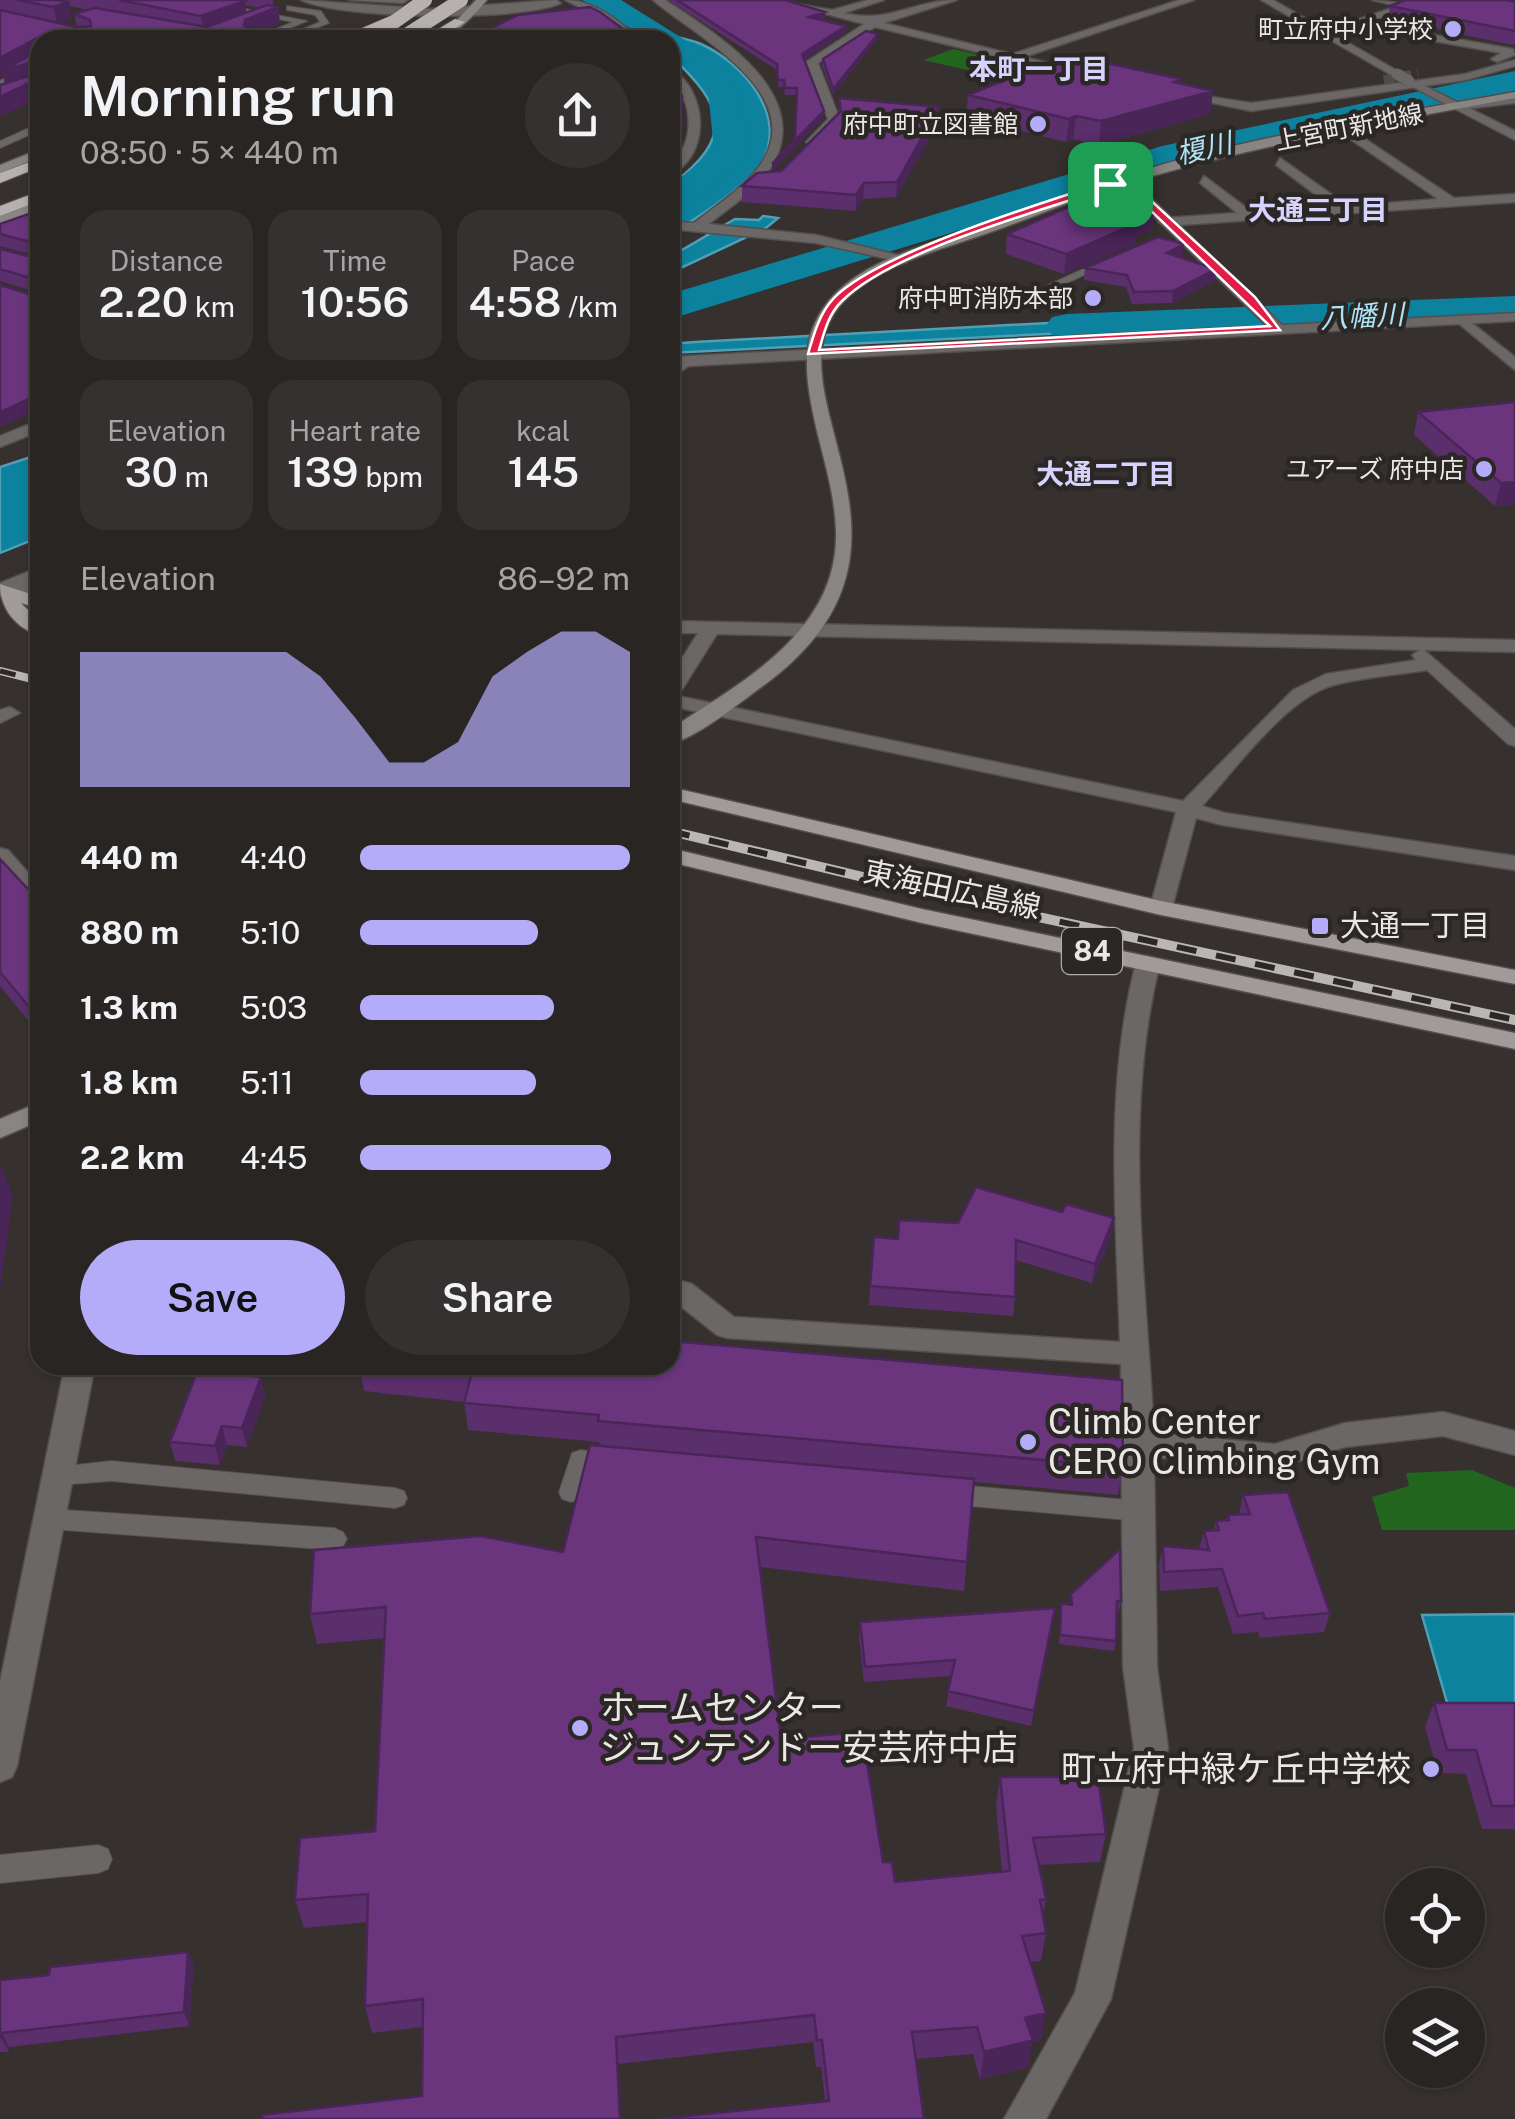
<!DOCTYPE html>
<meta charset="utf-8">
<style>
:root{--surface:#282523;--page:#343130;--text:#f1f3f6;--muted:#a5a5a6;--line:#444241;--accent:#b4acf9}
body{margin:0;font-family:"Public Sans","Noto Sans JP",sans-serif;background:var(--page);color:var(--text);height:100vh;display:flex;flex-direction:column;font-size:38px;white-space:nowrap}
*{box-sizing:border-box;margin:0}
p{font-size:32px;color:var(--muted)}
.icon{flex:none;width:55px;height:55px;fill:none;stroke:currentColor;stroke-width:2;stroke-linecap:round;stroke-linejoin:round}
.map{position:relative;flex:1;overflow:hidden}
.side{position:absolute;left:30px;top:30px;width:650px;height:1345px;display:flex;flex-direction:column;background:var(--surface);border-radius:30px;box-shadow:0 2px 8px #0004,0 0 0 2px var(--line)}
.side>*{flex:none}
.controls{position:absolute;left:1385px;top:1868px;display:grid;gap:20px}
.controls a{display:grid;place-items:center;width:100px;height:100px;border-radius:50%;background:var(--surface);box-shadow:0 2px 8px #0004,0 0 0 2px var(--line);font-size:50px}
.pin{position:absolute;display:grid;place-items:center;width:85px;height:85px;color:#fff;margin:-42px;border-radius:20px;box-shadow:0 5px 15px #0006}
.round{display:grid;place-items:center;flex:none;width:105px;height:105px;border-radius:52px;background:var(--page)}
.summary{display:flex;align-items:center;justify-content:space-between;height:170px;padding:0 50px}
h1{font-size:55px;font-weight:600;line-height:75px}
.stats{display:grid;grid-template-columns:repeat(3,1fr);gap:15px;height:170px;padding:10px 50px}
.stats div{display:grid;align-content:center;border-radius:25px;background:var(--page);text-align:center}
.stats b{font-size:42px;font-weight:600}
.stats small{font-size:28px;font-weight:400}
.stats p{font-size:28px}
.chart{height:280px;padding:20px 50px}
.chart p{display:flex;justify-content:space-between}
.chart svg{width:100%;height:180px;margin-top:10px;fill:var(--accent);opacity:.7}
.cta{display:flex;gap:20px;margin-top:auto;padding:20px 50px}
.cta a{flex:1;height:115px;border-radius:60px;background:var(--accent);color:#111;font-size:40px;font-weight:600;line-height:115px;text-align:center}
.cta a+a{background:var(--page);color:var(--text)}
ul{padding:0 50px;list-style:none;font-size:32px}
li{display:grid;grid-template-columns:160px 120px 1fr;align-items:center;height:75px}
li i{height:25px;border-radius:12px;background:var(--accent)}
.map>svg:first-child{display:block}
</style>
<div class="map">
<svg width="1515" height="2119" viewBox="0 0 1515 2119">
<rect width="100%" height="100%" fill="#36312f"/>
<path fill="#22651e" d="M953 49 1032 67 1003 78 923 60Z
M1472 1470 1515 1488V1530H1382L1372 1497 1409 1486 1406 1473Z"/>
<path fill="#0c829f" stroke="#4fa0b4" stroke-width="2.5" d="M655 33C670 36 687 38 701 44 743 63 788 115 762 162 750 185 693 220 670 235V186C736 136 725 107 670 55V40H660Z
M763 216 778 218 766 228 670 273V257L735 219 759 220Z
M1158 317 1166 328 670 353V344L695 342Z
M40 454V537L0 553V467Z
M1515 1614V1727H1454L1422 1615Z"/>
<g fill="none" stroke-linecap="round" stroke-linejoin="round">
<path fill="#0c829f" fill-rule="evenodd" d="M582 0H621L714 58 740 90 748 153 683 214 670 217V187L714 150 708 90 670 53V40H650Z
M1515 71V91L1182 162 670 319V294L1162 146Z
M1515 296V320L1067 338 1052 335 1046 326 1052 317 1067 314Z"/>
<path stroke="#514c4a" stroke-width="11" stroke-dasharray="11 6" stroke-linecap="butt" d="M1384 81 1418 74"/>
<defs>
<path id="service" d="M184 0H201L307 21 261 40H249L293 22Z
M287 6 321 11 329 23 286 40V36L320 22 315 15 287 10Z
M40 56V64L28 74 0 87V81Z
M40 123V130L0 148V141Z
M1103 260 1113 262 1058 287 1048 285Z
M581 1450 619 1456 622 1463 619 1470 610 1473 590 1471 580 1499 571 1502 562 1499 559 1492 572 1453Z
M111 1461 395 1488 404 1491 407 1498 404 1505 395 1508 111 1481 58 1485 49 1482 46 1475 49 1468Z
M947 1484 1139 1501 1148 1504 1152 1511 1148 1518 1139 1521 947 1504 938 1501 935 1494 938 1487Z
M50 1509 334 1528 343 1532 347 1539 343 1546 334 1550 50 1529 41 1526 37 1519 41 1512Z
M98 1845 108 1849 112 1859 108 1869 98 1873 0 1883V1855Z"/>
<path id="minor" d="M349 0H408L403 3Z
M565 0C594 0 619 20 639 40H628L603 19Z
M653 0H665C715 33 815 93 772 166 758 190 730 207 709 224L816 235 906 257V263L816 243 670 229V221L694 223C715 206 741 190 758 168 813 95 696 37 653 0Z
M773 0 832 10 868 0H884L844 13C890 24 913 0 957 0L884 23 1012 54 1179 0H1194L1024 57 1077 70 1073 75 875 27 818 63 840 120 812 146 806 142 828 119 806 62 864 24Z
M1372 0 1416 5 1367 23 1513 49 1515 55 1497 62 1491 59 1501 53 1350 26V22L1398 6Z
M440 33 473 40 436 38Z
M1515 60V66L1466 80 1251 111 1174 95 1180 92 1251 103 1465 74Z
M670 68C708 90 712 155 670 175V164C690 148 693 120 683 97 678 85 670 80 670 68Z
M1515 97V103L1457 110 1451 106Z
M1341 123 1454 198 1515 194V202L1165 226 1158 222 1165 218 1237 213 1200 183 1204 176 1252 212 1332 207 1276 165 1280 158 1348 206 1438 199 1337 130Z
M1463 316 1515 357V370L1458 323 1456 320Z
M684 357 697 360 670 379V367Z
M40 420V431L0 447V436Z
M0 584 40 585V597L0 596Z
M670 621 1515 640V652L1424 650 1515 729V746L1508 744 1427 670C1397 675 1364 677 1334 685 1287 697 1235 770 1202 806L1225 813 1515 856V870L1222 825 1196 818 1172 908 1161 915 1153 913 1150 908 1176 812 670 706V677L698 633H670ZM717 634 1420 650 1412 655 1416 660 1326 674 1293 690 1183 801 678 696Z
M10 707 20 713 0 723V710Z
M0 848 8 850 40 886V907L32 905 0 869Z
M1148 956 1160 963C1122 1114 1146 1280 1154 1433L1275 1444 1345 1423 1443 1412 1515 1431V1455L1443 1436 1345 1447 1275 1468 1154 1457 1157 1667 1168 1748 1111 1999 1046 2119H1004L1075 1993 1134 1748 1123 1667 1121 1364 727 1338 717 1335 670 1298V1278L692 1284 734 1317 1120 1342C1116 1216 1104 1086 1136 963Z
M65 1365H95L17 1766 12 1777 0 1782V1682Z"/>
<path id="tertiary" d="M301 0 431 9 556 0 561 3C523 22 339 19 301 0Z
M1261 0H1273L1403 74 1393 76Z
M1409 78 1515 131V140L1405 83Z
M1110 180 1147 194 1282 325 1515 313V321L670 367V357L1267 326 1137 200 1105 187Z
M40 567V579L0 596V583Z"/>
<path id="secondary" d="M476 0H487C471 18 453 40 428 40L457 20Z
M1515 92V98C1391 121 1267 144 1145 178 1092 192 1040 215 988 233 941 250 882 263 845 300 756 390 960 546 760 688 737 705 696 738 670 744V729C742 682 839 631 836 531 835 495 824 461 816 427 809 395 800 354 815 323 843 261 930 245 988 225 1035 208 1083 189 1131 174 1255 135 1387 115 1515 92Z
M40 149V157L0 173V165Z
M40 201V210L0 225V216Z
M40 1102V1121L0 1138V1119Z"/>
<path id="primary" d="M0 584 40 597V609L21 603 40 622V636C16 628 0 609 0 584Z
M670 787 1161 901 1515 970V984L1161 915 670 799Z
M670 848 922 909 1515 1033V1049L922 923 670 862Z"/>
<path id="motorway" d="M455 19 465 22 436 40H420Z
M40 158V167L0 183V173Z
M40 191V201L0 216V206Z"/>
</defs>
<use href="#service" stroke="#534e4c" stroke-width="2"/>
<use href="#minor" stroke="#534e4c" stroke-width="3"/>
<use href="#tertiary" stroke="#534e4c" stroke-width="3"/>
<use href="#secondary" stroke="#534e4c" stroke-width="3"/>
<use href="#primary" stroke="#534e4c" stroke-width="3"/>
<use href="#motorway" stroke="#534e4c" stroke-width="2"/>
<use href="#service" fill="#6a6766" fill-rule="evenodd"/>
<use href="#minor" fill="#6a6766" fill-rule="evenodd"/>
<use href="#tertiary" fill="#6a6766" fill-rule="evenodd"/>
<use href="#secondary" fill="#898583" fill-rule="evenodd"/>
<use href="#primary" fill="#a09b9a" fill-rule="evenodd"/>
<use href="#motorway" fill="#b6b0ae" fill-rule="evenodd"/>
<defs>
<path id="rail-far1" d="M0 671 40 681"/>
<path id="rail" d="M670 831 955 899 1515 1020"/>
</defs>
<use href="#rail-far1" stroke="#b9b6b4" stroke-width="8"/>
<use href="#rail" stroke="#b9b6b4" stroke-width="10"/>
<use href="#rail-far1" stroke="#2b2725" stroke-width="5" stroke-dasharray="16" stroke-linecap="butt"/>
<use href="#rail" stroke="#2b2725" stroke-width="6" stroke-dasharray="20" stroke-linecap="butt"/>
<defs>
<path id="tertiary-bridge" d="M1397 74 1409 81"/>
<path id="motorway-bridge" d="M352 40 394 22 425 0
M399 40 461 0"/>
</defs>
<use href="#tertiary-bridge" stroke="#534e4c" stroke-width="12" stroke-linecap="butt"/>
<use href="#motorway-bridge" stroke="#534e4c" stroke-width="15" stroke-linecap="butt"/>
<use href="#tertiary-bridge" stroke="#6a6766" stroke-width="11"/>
<use href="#motorway-bridge" stroke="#b6b0ae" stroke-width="14"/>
</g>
<path fill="#5b2e6c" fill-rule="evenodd" d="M0 0H273V6L278 7 280 23 251 35 252 40H40V97L0 116 5 84 3 75 0 77ZM245 5 260 8 246 13ZM69 6 89 10 74 14 77 27 57 23 72 19Z
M668 0H785L825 18 820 20 846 26V32L804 60 824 118 772 171V164L795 138 796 95H785L784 87H778L777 70Z
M1515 2V44L1512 45 1388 19 1390 6Z
M877 39 833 95 822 65 823 59Z
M1180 84 1213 91 1210 114 1099 145 1073 139 1066 142 966 118 968 95Z
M839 98 939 107V122L896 197 863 199 856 211 742 202V186L781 171 839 113Z
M40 210V293L0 281V249L40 259 39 256 0 246V224Z
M1154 211 1152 230 1136 237V243L1064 274 1006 254 1007 234Z
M1182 256 1180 257 1216 269 1215 280 1172 303 1132 304 1126 287 1084 280 1085 268Z
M1515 402V504L1495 506 1414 435 1418 412Z
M0 859 40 902V1035L0 986Z
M1062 1212 1114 1218 1111 1237 1092 1283 1015 1260V1297L1013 1316 869 1305 874 1237 898 1239 958 1223Z
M359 1365H670L1123 1467 1118 1495 974 1482 964 1591 760 1567 781 1739 883 1862 895 1882 1002 1872 996 1806 1000 1777 1106 1834 1100 1862 1039 1865 1046 1899 1043 1916 1046 1933 1041 1961 1030 1962 1041 2040 1032 2042 1028 2067 980 2079 973 2054 916 2059 924 2119 825 2101 821 2067H816L813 2042 618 2064 422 2096 423 2027 372 2033 365 2006 367 1922 304 1928 295 1900 375 1831 385 1638 317 1644 310 1614 563 1552 600 1446 599 1442 468 1430 464 1402 364 1391Z
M261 1377 265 1396 247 1447 227 1445 220 1465 175 1461 170 1442Z
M1243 1495 1330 1613 1324 1632 1260 1638 1258 1632 1233 1634 1218 1587 1160 1591 1159 1565 1163 1546 1199 1549 1204 1531 1214 1530 1216 1521 1226 1520 1228 1515 1239 1514Z
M1071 1594 1121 1601 1119 1611H1117L1116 1641 1114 1651 1059 1644 1061 1603 1070 1604Z
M1055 1608 1031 1726 946 1706 951 1676 864 1682 859 1637 860 1622Z
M1434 1703H1515V1829H1482L1466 1774 1438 1773 1425 1727Z
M194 1966 189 2026 9 2047V2052H0V1980Z"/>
<path fill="#4a2558" d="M245 1 247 17 204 32 201 16Z
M69 2 72 19 57 23 53 7Z
M278 7 280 23 251 35 252 40H238L237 32 245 20Z
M825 12V18L809 23V17Z
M846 26V32L802 61V54Z
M222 29 224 40H190Z
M878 34 877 39 833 95V89Z
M39 37 40 55 35 61 39 78 6 88 3 75 0 77V58Z
M37 79 40 97 0 116V94Z
M1181 79 1178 100 1213 91 1210 114 1099 145 1101 121Z
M682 107 681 142 672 157V146Z
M939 107V122L896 197 897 182Z
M824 111V118L772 171V164Z
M1076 116 1073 139 1066 142 1069 119Z
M864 183 863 199 856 211V195Z
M1154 211 1152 230 1136 237V243L1064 274 1066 254Z
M1184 244 1182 256 1166 265 1167 253Z
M1216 269 1215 280 1172 303 1173 291Z
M40 394V409L0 427V412Z
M1515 482V504L1495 506 1501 483Z
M1 1163 13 1197 0 1290V1172Z
M1114 1218 1111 1237 1092 1283 1095 1264Z
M261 1377 265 1396 247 1447 242 1428Z
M222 1426 227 1445 220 1465 215 1446Z
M188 1952 194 1966 189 2026 184 2012Z
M1046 2013 1041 2040 1032 2042 1028 2067 980 2079 984 2052 1025 2018Z
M2 2033 9 2047V2052L1 2038Z
M616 2037 618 2064 621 2119H620Z"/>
<path fill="#6a357d" stroke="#4a2558" stroke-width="2.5" d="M17 0H57L69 2 53 7Z
M119 0H240L245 1 201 16Z
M677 0H785L825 12 809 17 846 26 802 54 824 111 772 164 795 138 797 88H785L784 80H778L777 64Z
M1406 0H1506L1515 2V31L1390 6Z
M267 5 278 7 245 20 244 26 250 27 237 32 222 29 190 40H40V80L37 79 0 97V85L39 73 35 61 3 71 39 50V37L0 58V10L76 27 91 26 90 20 74 14 95 8 207 27Z
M590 7 600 12 638 40H467L518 15Z
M866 31 878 34 833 89 823 59Z
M1078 57 1181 79 1174 82 1213 91 1101 121 1076 116 1069 119 968 95 1054 60 1065 62Z
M670 72 682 96 681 131 672 146H670Z
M839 98 939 107 897 182 864 183 856 195 742 186 757 173 781 171 841 111Z
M1096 195 1154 211 1131 221 1138 223 1066 254 1007 234Z
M40 210V281L0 269V249L40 259 38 244 0 234V224Z
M1158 237 1184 244 1167 253 1216 269 1173 291 1134 292 1127 275 1085 268Z
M0 285 36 296 40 293V394L0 412Z
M1515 402V482L1501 483 1418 412Z
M0 859 40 902V1020L0 972Z
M976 1187 1062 1212 1066 1204 1114 1218 1095 1264 1016 1240 1015 1297 870 1286 874 1237 898 1239 899 1220 958 1223Z
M670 1341 1122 1380 1123 1467 598 1421 599 1415 464 1403 471 1376 373 1365H670Z
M197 1372 261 1377 242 1428 222 1426 215 1446 170 1442Z
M590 1445 974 1479 967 1562 756 1537 781 1739 862 1732 883 1862H892L895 1882 1010 1871 1000 1777H1098L1106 1834 1033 1838 1046 1899 1040 1900 1046 1933 1022 1936 1046 2013 1025 2018 1033 2040 984 2052 977 2027 912 2032 924 2119H659L829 2101 822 2040H817L814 2015 616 2037 620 2119H262V2115L422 2096 423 1999 365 2006 368 1894 295 1900 300 1838 375 1831 386 1607 310 1614 314 1550 481 1536 563 1552Z
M1288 1492 1330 1613 1265 1619 1263 1613 1238 1616 1222 1569 1164 1572 1163 1546 1209 1550 1204 1531 1219 1530 1216 1521 1229 1520 1228 1515 1250 1514 1243 1495Z
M1120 1549 1121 1601H1117L1116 1641 1060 1635 1061 1603 1072 1605 1071 1594Z
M1055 1608 1034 1711 948 1691 955 1660 865 1667 860 1622Z
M1434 1703H1515V1806H1492L1476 1750H1447Z
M188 1952 184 2012 2 2033 0 2038V1980L49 1975 50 1967Z"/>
<path fill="#e11d48" stroke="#fff" stroke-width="2.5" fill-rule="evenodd" d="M1110 181 1145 195 1255 297 1280 330 808 354C814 334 819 314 834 298 877 253 1045 202 1110 181ZM1110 187 1139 199 1270 326 819 350C824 333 828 315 841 302 892 250 1039 212 1110 187Z"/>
<g fill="#b4acf9" stroke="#2b2725" stroke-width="4">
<circle cx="1453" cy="29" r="10"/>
<circle cx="1038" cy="124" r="10"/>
<circle cx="1093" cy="298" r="10"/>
<circle cx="1484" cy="469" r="10"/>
<rect x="1310" y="916" width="20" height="20" rx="5"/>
<circle cx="1028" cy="1442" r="10"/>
<circle cx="580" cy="1728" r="10"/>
<circle cx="1431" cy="1769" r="10"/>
</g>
<g text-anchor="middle" stroke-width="9" stroke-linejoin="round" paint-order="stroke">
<g font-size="25" fill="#eae7e6" stroke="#2b2725" text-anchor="end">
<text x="1433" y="38">町立府中小学校</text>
<text x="1018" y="133">府中町立図書館</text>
<text x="1073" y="307">府中町消防本部</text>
<text x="1464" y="478">ユアーズ 府中店</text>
</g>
<g font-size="25" fill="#eae7e6" stroke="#2b2725">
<text transform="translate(1349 127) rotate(-11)" y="9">上宮町新地線</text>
</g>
<g font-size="28" font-weight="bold" fill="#d6d3ff" stroke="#2b2725">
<text x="1039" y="79">本町一丁目</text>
<text x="1318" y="220">大通三丁目</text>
<text x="1106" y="484">大通二丁目</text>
</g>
<g font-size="28" font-style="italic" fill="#ace3f6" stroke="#2b2725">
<text transform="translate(1204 148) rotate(-13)" y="10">榎川</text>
<text transform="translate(1362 316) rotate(-3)" y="10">八幡川</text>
</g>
<rect fill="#2b2725" stroke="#b1adac" stroke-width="2.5" x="1062" y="928" width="60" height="46" rx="8"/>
<g font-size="28" font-weight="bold" fill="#eae7e6">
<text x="1092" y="961">84</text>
</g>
<g font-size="30" fill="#eae7e6" stroke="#2b2725">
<text transform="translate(952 890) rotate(12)" y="10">東海田広島線</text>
</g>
<g font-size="30" fill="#eae7e6" stroke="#2b2725" text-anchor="start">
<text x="1340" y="936">大通一丁目</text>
</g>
<g font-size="35" fill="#eae7e6" stroke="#2b2725" text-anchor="start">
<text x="1048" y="1434">Climb Center<tspan x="1048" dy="40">CERO Climbing Gym</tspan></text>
<text x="600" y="1720">ホームセンター<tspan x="600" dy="40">ジュンテンドー安芸府中店</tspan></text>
<text x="1411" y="1781" text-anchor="end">町立府中緑ケ丘中学校</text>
</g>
</g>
</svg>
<div class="controls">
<a><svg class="icon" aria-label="locate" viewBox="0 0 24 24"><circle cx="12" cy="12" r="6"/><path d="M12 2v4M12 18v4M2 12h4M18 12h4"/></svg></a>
<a><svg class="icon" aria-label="layers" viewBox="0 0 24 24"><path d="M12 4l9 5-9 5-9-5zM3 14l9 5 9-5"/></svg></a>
</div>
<div class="pin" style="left:1110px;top:184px;background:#1e9e55"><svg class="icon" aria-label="arrive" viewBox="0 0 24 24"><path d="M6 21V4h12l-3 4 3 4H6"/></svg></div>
<section class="side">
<div class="summary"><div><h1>Morning run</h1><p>08:50 · 5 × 440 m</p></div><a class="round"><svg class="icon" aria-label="share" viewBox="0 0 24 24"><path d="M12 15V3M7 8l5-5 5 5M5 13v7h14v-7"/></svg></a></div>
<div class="stats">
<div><p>Distance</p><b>2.20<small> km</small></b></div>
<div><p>Time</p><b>10:56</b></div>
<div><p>Pace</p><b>4:58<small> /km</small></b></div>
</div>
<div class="stats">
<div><p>Elevation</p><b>30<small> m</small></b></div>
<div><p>Heart rate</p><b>139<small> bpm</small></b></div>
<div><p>kcal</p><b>145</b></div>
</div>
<div class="chart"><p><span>Elevation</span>86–92 m</p>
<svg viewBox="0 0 160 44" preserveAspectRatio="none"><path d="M0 44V11L10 11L20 11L30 11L40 11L50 11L60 11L70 17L80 27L90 38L100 38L110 33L120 17L130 11L140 6L150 6L160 11V44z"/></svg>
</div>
<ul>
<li><b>440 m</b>4:40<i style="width:100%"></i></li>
<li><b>880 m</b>5:10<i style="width:66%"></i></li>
<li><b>1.3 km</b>5:03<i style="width:72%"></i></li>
<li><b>1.8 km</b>5:11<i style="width:65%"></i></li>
<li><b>2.2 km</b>4:45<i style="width:93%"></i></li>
</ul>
<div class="cta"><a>Save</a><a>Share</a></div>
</section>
</div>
